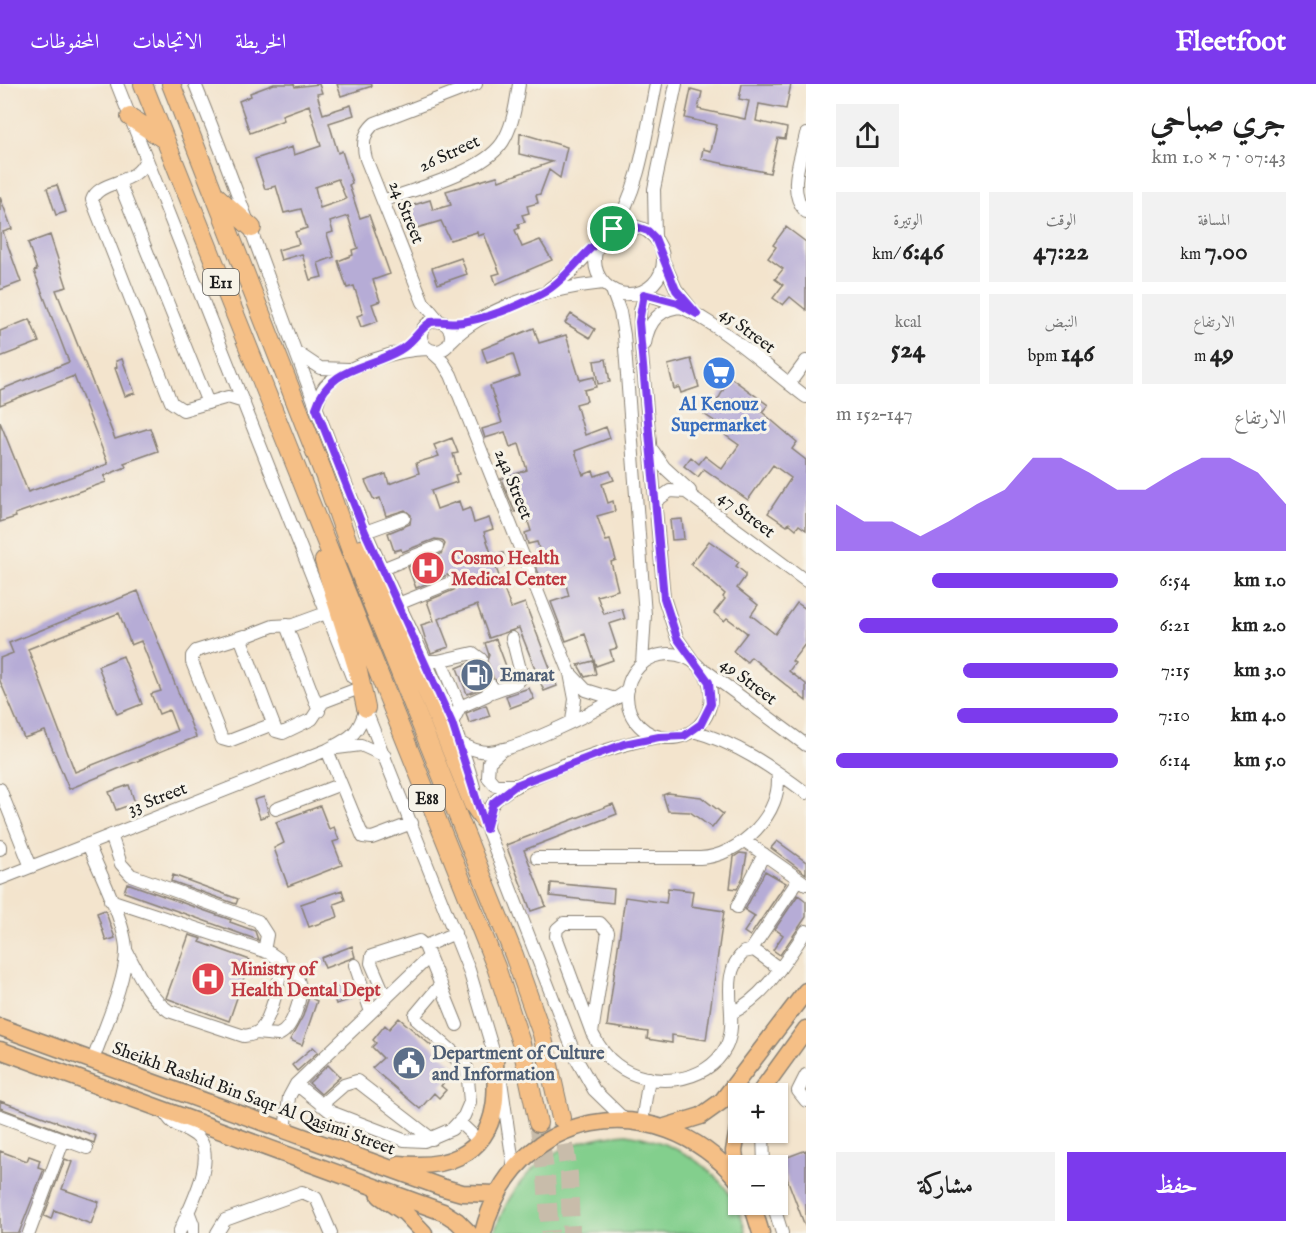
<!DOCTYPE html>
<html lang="ar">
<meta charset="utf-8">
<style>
:root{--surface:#fff;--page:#f2f2f2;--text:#222;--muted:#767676;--accent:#7c3aed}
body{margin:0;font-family:"IM FELL English",Amiri,serif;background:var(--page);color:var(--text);direction:rtl;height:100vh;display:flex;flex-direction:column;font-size:22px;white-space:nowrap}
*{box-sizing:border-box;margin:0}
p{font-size:20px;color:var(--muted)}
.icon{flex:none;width:33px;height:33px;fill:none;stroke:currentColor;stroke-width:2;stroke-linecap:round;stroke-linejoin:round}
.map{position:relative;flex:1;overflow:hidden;direction:ltr}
.details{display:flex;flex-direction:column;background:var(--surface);width:510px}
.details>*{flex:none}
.fabs{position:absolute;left:728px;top:999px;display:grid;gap:12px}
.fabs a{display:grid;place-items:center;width:60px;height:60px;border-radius:0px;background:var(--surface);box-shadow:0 2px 4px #0004;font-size:30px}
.pin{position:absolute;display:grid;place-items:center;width:51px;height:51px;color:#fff;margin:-26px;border:3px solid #fff;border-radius:50%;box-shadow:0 2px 6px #0007}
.round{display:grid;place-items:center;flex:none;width:63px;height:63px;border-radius:0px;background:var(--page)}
.summary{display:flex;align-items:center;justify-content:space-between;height:102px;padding:0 30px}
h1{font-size:33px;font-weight:800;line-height:45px}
.metrics{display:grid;grid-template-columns:repeat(3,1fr);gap:9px;height:102px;padding:6px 30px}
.metrics div{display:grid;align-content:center;border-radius:0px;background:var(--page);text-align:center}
.metrics b{font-size:26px;font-weight:800}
.metrics small{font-size:16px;font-weight:400}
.metrics p{font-size:16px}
.chart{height:168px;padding:12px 30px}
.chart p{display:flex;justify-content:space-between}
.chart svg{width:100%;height:108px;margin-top:6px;fill:var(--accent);opacity:.7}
.button{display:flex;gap:12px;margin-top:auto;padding:12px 30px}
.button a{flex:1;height:69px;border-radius:0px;background:var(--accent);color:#fff;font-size:24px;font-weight:800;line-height:69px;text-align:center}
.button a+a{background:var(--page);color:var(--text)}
ul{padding:0 30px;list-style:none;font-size:20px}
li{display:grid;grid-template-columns:96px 72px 1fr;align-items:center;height:45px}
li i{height:15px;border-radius:8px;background:var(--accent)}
header{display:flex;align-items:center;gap:36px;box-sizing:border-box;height:84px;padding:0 30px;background:var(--accent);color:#fff}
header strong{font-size:28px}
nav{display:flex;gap:33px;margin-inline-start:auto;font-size:21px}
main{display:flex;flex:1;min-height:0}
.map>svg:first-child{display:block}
</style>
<header>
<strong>Fleetfoot</strong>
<nav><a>الخريطة</a><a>الاتجاهات</a><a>المحفوظات</a></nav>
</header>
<main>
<section class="details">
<div class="summary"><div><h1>جري صباحي</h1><p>07:43 · 7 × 1.0 km</p></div><a class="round"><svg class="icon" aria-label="share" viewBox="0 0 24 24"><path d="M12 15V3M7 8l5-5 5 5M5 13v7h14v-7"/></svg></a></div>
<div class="metrics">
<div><p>المسافة</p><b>7.00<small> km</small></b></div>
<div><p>الوقت</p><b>47:22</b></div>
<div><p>الوتيرة</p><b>6:46<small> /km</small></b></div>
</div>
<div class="metrics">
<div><p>الارتفاع</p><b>49<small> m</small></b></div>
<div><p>النبض</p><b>146<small> bpm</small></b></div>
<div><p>kcal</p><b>524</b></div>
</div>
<div class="chart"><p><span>الارتفاع</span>147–152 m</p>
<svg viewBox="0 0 160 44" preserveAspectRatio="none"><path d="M0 44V25L10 32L20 32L30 38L40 32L50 25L60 19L70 6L80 6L90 12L100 19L110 19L120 12L130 6L140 6L150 12L160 25V44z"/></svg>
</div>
<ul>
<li><b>1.0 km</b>6:54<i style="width:66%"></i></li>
<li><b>2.0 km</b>6:21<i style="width:92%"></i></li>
<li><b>3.0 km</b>7:15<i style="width:55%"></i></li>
<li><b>4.0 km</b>7:10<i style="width:57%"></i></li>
<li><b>5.0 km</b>6:14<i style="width:100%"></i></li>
</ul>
<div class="button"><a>حفظ</a><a>مشاركة</a></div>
</section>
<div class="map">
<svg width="806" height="1149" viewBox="0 0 806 1149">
<rect width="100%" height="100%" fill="#f7f3e8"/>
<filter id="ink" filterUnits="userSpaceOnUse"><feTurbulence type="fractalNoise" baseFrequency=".0167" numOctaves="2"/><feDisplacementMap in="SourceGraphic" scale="12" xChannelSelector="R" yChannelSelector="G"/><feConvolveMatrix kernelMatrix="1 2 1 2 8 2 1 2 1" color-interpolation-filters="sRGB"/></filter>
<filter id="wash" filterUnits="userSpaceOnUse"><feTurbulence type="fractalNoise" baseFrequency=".008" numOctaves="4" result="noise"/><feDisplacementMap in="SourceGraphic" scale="24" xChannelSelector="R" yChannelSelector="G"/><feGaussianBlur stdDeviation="1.35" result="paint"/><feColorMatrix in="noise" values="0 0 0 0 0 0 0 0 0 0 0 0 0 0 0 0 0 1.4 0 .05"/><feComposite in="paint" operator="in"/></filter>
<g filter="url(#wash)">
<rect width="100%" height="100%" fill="#f3e4cd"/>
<path fill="#83cf8d" stroke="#507654" stroke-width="1.5" d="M627 1050C682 1059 733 1091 746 1149H494C516 1084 559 1054 627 1050Z"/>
<g id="blocks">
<path fill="#b6acd6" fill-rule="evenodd" d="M274 0H294L295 3 319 0 322 9 317 10 323 30 351 21 354 31 329 39 338 69 342 67 352 99 349 101 360 134 369 131 390 190 373 196 380 217 372 220 378 237 361 243 357 232 363 230 354 202 347 204 338 177 353 171 352 166 358 164 348 132 330 138 333 148 327 150 334 173 318 179 322 193 310 196 302 170 281 176 278 166 299 160 295 148 307 144 301 125 284 129 276 102 265 105 255 75 292 63 294 71 321 62 309 21 282 31 284 36 250 49 239 17 251 12 250 9ZM338 95 346 115 320 124 315 103Z
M337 0H371L372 2 341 12Z
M742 0H791L786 25 759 20 756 37 787 44 785 55 778 54 770 89 701 75 703 65 711 67 717 41 685 34 691 5 702 8 698 25 745 35 749 17 739 15Z
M520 49 567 63 560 94 549 86 540 110 536 111 538 119 527 122 529 129 522 131 525 138 518 140 519 144 515 146 522 163 540 156 552 176 496 200 493 191 500 189 484 150 478 152 477 148 450 156 441 137 410 146 404 124 430 116 433 126 451 121 446 107 497 92 499 97 552 78 519 70Z
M57 101 66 128 56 131 47 104Z
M0 113 12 145 3 148 21 198 0 206Z
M786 143 806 158V226L790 213 783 221 773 214 783 201 775 195 783 185 768 174 776 163 773 161Z
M50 151 67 203 56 206 115 355 150 344 158 367 124 379 126 383 104 392 106 398 15 430 16 433 0 438V338L28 408 108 380 74 292 0 321V306L69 278 34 187 37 186 28 159Z
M461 174 467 190 438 200 432 184Z
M571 230 595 245 590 254 565 239Z
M30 235 39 258 0 273V247Z
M534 244 539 259 566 251 580 296 594 293 596 303 584 306 587 317 576 320 585 351 606 343 610 354 575 367 583 391 593 387 595 392 610 387 614 396 602 400 608 419 613 417 615 427 597 432 606 457 610 456 616 476 611 478 618 506 597 512 604 530 622 525 625 535 609 540 617 564 610 566 613 576 596 582 585 550 566 557 551 518 569 512 564 494 544 501 536 483 544 480 537 458 528 460 525 449 531 447 524 425 515 428 501 395 527 386 519 360 510 363 505 348 485 354 482 345 502 339 490 302 520 292 513 270 487 279 482 265Z
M122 275 135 309 125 312 115 284 117 283 116 277Z
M606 275 610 298 598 300 594 277Z
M691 275 699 303 681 309 679 303 674 305 668 281Z
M718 279 729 287 727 291 768 321 762 328 797 358 792 365 806 376V446L799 441 796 445 789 439 787 442 768 429 791 394 773 381 748 416 704 385 698 393 684 382 691 373 699 380 705 372 722 385 739 361 725 351 729 347 704 330 712 319H716L730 294 718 298 709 291Z
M452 354 458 369 453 370 459 390 455 391 457 398 431 407 437 425 459 417 462 427 470 424 474 439 489 434 493 445 484 448 492 472 503 469 506 481 496 484 511 524 525 519 557 602 544 607 519 544 489 554 477 521 438 535 449 563 431 569 426 557 421 541 434 537 427 517 454 506 458 496 455 492 447 491 416 504 408 483 441 470 445 460 442 456 435 455 402 468 401 465 394 467 388 449 410 440 411 431 405 426 386 432 380 414 374 416 365 397 386 390 389 400 419 389 416 379 439 372 434 361Z
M682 435 684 455 672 456 670 436Z
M709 457 739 478 736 482 745 489V493L737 504 758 521 751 531 775 550 797 519 806 525V559L792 577 795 579 789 587 806 600V617L751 573 747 578 733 567 747 549 727 534 724 537 714 529 725 515 723 513 725 510 691 480Z
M138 507 196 653 69 705 45 647 24 654 0 597V574L13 569 9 559ZM119 529 131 561 141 557 161 607 151 610 159 630 169 626 177 647 75 688 28 565Z
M496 555 510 593 498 597 489 593 481 605 467 610 457 584 471 578 479 583 485 582 489 571 485 559Z
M123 572 142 620 117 630 98 582Z
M593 577 596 590 585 593 578 581Z
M529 604 534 615 510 624 506 612Z
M486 621 490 632 469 639 466 629Z
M129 701 135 719 116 726 109 708Z
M668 709 701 713 723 730 712 744 690 728 668 727 663 711Z
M264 713 269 731 260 734 254 716Z
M613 720 617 730 524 766 546 822 531 827 506 761Z
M320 722 329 745 334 743 339 756 333 758 342 781 288 802 274 764 284 759 276 738Z
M777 757 806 778V790L771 764Z
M740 769 747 770 743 793 737 805 730 804 734 773Z
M765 787 786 799 750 852 744 848 755 832 745 826Z
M173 791 238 815 236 820 171 797Z
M127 799 231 836 230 838 255 847 258 856 124 808Z
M551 799 614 805 613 819 550 812Z
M668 804 693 807 691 822 724 827 706 956 672 951V959L647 955 648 948 607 942 625 813 666 819Z
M342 806 345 816 334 820 338 833 309 843 301 820Z
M798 811 806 817V833L780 871 773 866 783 851 775 845Z
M105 826 115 854 106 857 97 829Z
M189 851 202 855 200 858 250 876 229 937 166 914Z
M352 862 355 873 325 884 321 874Z
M347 900 352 915 336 920 331 905Z
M309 913 317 917 302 961 290 956 303 932Z
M399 934 456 983 441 1002 446 1006 439 1014 434 1009 420 1025 372 984 383 974 372 963 376 959 373 956 385 941 389 945Z
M313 963 318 968 297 987 292 981Z
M328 981 340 993 321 1010 309 999Z
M0 1017 96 1052 94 1059 0 1024Z
M806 1066V1142H805L780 1076Z
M0 1067 27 1077 29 1072 40 1076 38 1083 44 1085 19 1149H0Z
M65 1075 72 1078 62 1105 99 1118 91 1140 54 1126 51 1135 44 1132Z"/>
</g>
</g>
<g filter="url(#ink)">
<use href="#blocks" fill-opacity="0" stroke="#888074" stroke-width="1.5"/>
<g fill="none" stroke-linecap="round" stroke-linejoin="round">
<path stroke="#c8bcaa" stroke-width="12" stroke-dasharray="12 6" stroke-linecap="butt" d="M481 575 491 601"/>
<path stroke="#c8bcaa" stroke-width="18" stroke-dasharray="18 9" stroke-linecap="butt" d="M561 1034 569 1090 571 1149
M538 1039 546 1092 550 1149"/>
<defs>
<path id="minor" d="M117 0 352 593
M195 0C253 143 300 290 359 432 396 523 448 608 474 703
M806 50C801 75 786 107 806 128
M146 74C139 102 99 95 92 116L171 318 183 326 228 313 244 318
M119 98 208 319
M383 117C416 104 489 87 505 54 514 37 516 18 519 0
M595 176a34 34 0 1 1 68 0a34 34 0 1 1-68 0Z
M613 145C641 103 646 48 656 0
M655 154 654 105 676 0
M663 176 676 205 690 223
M549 205 571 188 598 159
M612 206 620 228 624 251 645 531 642 580
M646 206 640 227V249L664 514 677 554 693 577
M639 209C702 220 756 275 806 313
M421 252a15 15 0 1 1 30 0a15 15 0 1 1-30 0Z
M440 238 423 218 366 75C362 61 363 49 375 39L476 0
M451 257C486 221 554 204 603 199
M645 260C648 238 660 223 684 223
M296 268 320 284 348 285
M432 268 443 278 451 291 570 589 575 615 572 637
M789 300 806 277
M316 324C318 316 320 308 325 302 345 281 400 265 428 265
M653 367 664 383 690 407
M656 417 670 407 686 408 806 497
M365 448 404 434
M382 485 437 463
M398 520 450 499
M326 529 293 541 273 542 242 554V558L276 647 283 649 312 635 323 618 357 605
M286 541 319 627
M244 552 196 567 192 572V578L222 655 229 657 273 640
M627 612a42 42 0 1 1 84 0a42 42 0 1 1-84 0Z
M425 577H438L473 569 481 575
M441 577 460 623
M706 587 806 661
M571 590 586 606 615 615
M489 609 517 599 522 593 512 554
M362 617 469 886 497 980
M452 639 460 623 487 611 491 601
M693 647C737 659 770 682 806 709
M459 658C468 664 478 668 489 668 518 666 605 624 628 606
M337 664 361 661 385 672
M503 665 489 678 488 693 495 701H515
M327 666 363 753 372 754 412 739
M0 705 31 783
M276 725 341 700
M481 729 577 976 594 1006 626 1037
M487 741C487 732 489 723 496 716 518 693 626 657 659 653
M111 751 121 780 131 791 258 837 267 851 264 867
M745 757 806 800
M88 760C99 787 125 838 126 865 127 895 103 947 93 976
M0 762V765
M537 774H700C739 773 785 728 777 688
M0 795 327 666C351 653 358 651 366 624
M110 816 270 869 280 876C284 888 270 935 261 945 257 950 251 951 244 952L169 927C147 912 138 888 126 866
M737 823 764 770
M425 862 455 849
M751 866 799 795
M355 881 371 928
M386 914 371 879 372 872 419 857 425 862 457 941
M732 929C766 912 785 877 806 847
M256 949 278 951C292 946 303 914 299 899 297 890 290 887 282 882
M592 949 608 848 600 839H564L557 845 556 852 592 949C598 961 605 973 617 981 648 1005 707 1001 726 963 741 933 716 894 744 868L754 866 780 885
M806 991 798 1007 806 1017
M501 997 514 1086
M296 1000 331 1028 404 1056 424 1057 452 1045 464 1032 470 1018 467 984 461 975 417 936 415 931 441 900
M321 1021 344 1001 357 997 432 1055
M164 1026C173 1045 180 1040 195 1051 221 1069 188 1126 179 1149
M0 1032 87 1064
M459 1038 479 1057
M642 1038 649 994
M285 1047 289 1013 296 1000 429 873
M763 1048 764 1082
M773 1120 782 1149
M188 1127 193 1140V1149
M29 1149 64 1055
M217 1149 225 1136 302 1108 316 1114 331 1149"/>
<path id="major" d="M0 943 441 1103 462 1109 498 1110
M0 966 443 1128 457 1137 469 1149
M759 1010 806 945
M665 1043 701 1032 722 1017 806 907
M399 1080C443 1085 486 1073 494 1023 497 1007 495 989 495 972
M738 1095 734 1067 738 1045
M380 1112 405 1129 424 1149
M752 1120 761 1149
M483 1149C514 1023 657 1000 738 1096"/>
<path id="highway" d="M143 0 496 883 521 959 538 1039
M171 0 325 393 351 467 514 871 542 950 561 1034
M130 33 165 56
M215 111 252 144
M361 465 409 563 473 720 484 736
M324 477 357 583 366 624"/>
</defs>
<use href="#minor" stroke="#888074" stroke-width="14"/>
<use href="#major" stroke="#888074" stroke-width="19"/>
<use href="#highway" stroke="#888074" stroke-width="20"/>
<use href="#minor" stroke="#fff" stroke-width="12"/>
<use href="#major" stroke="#f5bf86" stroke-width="16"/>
<use href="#highway" stroke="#f5bf86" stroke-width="18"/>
</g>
</g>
<g fill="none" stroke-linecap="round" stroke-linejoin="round" filter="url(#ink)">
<defs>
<path id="route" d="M631 141 648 147 655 154 676 206 697 230 678 219 644 210 639 238 664 514 677 554 709 598 711 620 701 640 684 652 659 653 624 660 516 701 493 719 486 745 452 639 365 448 316 324C329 282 368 285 400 266 413 259 419 245 431 238 441 236 451 240 463 238 488 234 518 222 541 210 574 193 595 144 631 141Z"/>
</defs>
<use href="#route" stroke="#fff" stroke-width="12"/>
<use href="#route" stroke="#7c3aed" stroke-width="8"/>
</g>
<defs>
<symbol id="supermarket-disc" viewBox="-11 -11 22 22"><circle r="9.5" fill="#3f7fe0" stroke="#f7f3e8"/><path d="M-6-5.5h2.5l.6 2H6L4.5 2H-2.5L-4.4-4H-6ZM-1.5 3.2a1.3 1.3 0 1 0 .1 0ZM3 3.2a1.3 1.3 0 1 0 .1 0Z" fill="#fff"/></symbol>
<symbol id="hospital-disc" viewBox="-11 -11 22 22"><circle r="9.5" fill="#e0444e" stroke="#f7f3e8"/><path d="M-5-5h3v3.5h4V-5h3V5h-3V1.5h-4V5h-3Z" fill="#fff"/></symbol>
<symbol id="fuel-disc" viewBox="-11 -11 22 22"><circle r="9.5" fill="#5c6f8a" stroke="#f7f3e8"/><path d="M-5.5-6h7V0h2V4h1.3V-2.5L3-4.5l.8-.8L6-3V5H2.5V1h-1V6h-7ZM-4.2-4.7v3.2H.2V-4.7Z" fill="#fff"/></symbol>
<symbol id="civic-disc" viewBox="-11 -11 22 22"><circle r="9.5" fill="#5c6f8a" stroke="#f7f3e8"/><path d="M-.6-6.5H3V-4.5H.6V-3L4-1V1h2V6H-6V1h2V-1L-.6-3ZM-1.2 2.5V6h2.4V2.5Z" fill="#fff"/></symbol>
</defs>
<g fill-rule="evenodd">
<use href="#supermarket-disc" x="700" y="270" width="38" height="38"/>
<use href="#hospital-disc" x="409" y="465" width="38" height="38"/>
<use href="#fuel-disc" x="458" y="572" width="38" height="38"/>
<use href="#hospital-disc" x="189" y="876" width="38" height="38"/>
<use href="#civic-disc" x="390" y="960" width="38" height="38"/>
</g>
<g text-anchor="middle" stroke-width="6" stroke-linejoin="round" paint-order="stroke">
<g fill="#f7f3e8" stroke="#5e5c59" stroke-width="1.5">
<rect x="203" y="185" width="36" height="26" rx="4.5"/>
<rect x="409" y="701" width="36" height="26" rx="4.5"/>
</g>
<g font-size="16" font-weight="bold" fill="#1c1c1c">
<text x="221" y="204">E11</text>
<text x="427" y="720">E88</text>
</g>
<g font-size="18" fill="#1c1c1c" stroke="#f7f3e8">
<text transform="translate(449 69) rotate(-25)" y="6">26 Street</text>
<text transform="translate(407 128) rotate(68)" y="6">24 Street</text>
<text transform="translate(748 246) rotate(37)" y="6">45 Street</text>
<text transform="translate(514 400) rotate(68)" y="6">24a Street</text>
<text transform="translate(747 430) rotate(37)" y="6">47 Street</text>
<text transform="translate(749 597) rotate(37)" y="6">49 Street</text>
<text transform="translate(157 714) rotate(-21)" y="6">33 Street</text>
<text transform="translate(254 1014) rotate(20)" y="6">Sheikh Rashid Bin Saqr Al Qasimi Street</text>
</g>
<g font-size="18" font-weight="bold" fill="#366cbe" stroke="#f7f3e8">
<text x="719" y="326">Al Kenouz<tspan x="719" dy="21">Supermarket</tspan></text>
</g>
<g font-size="18" font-weight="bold" fill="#be3a42" stroke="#f7f3e8" text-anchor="start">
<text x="451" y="480">Cosmo Health<tspan x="451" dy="21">Medical Center</tspan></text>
<text x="231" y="891">Ministry of<tspan x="231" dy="21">Health Dental Dept</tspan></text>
</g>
<g font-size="18" font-weight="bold" fill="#4e5e75" stroke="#f7f3e8" text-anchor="start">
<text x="500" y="597">Emarat</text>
<text x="432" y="975">Department of Culture<tspan x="432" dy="21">and Information</tspan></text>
</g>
</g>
</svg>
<div class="fabs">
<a>+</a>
<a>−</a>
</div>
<div class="pin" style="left:613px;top:145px;background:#1e9e55"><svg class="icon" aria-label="arrive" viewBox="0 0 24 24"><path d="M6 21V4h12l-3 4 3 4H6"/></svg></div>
</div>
</main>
